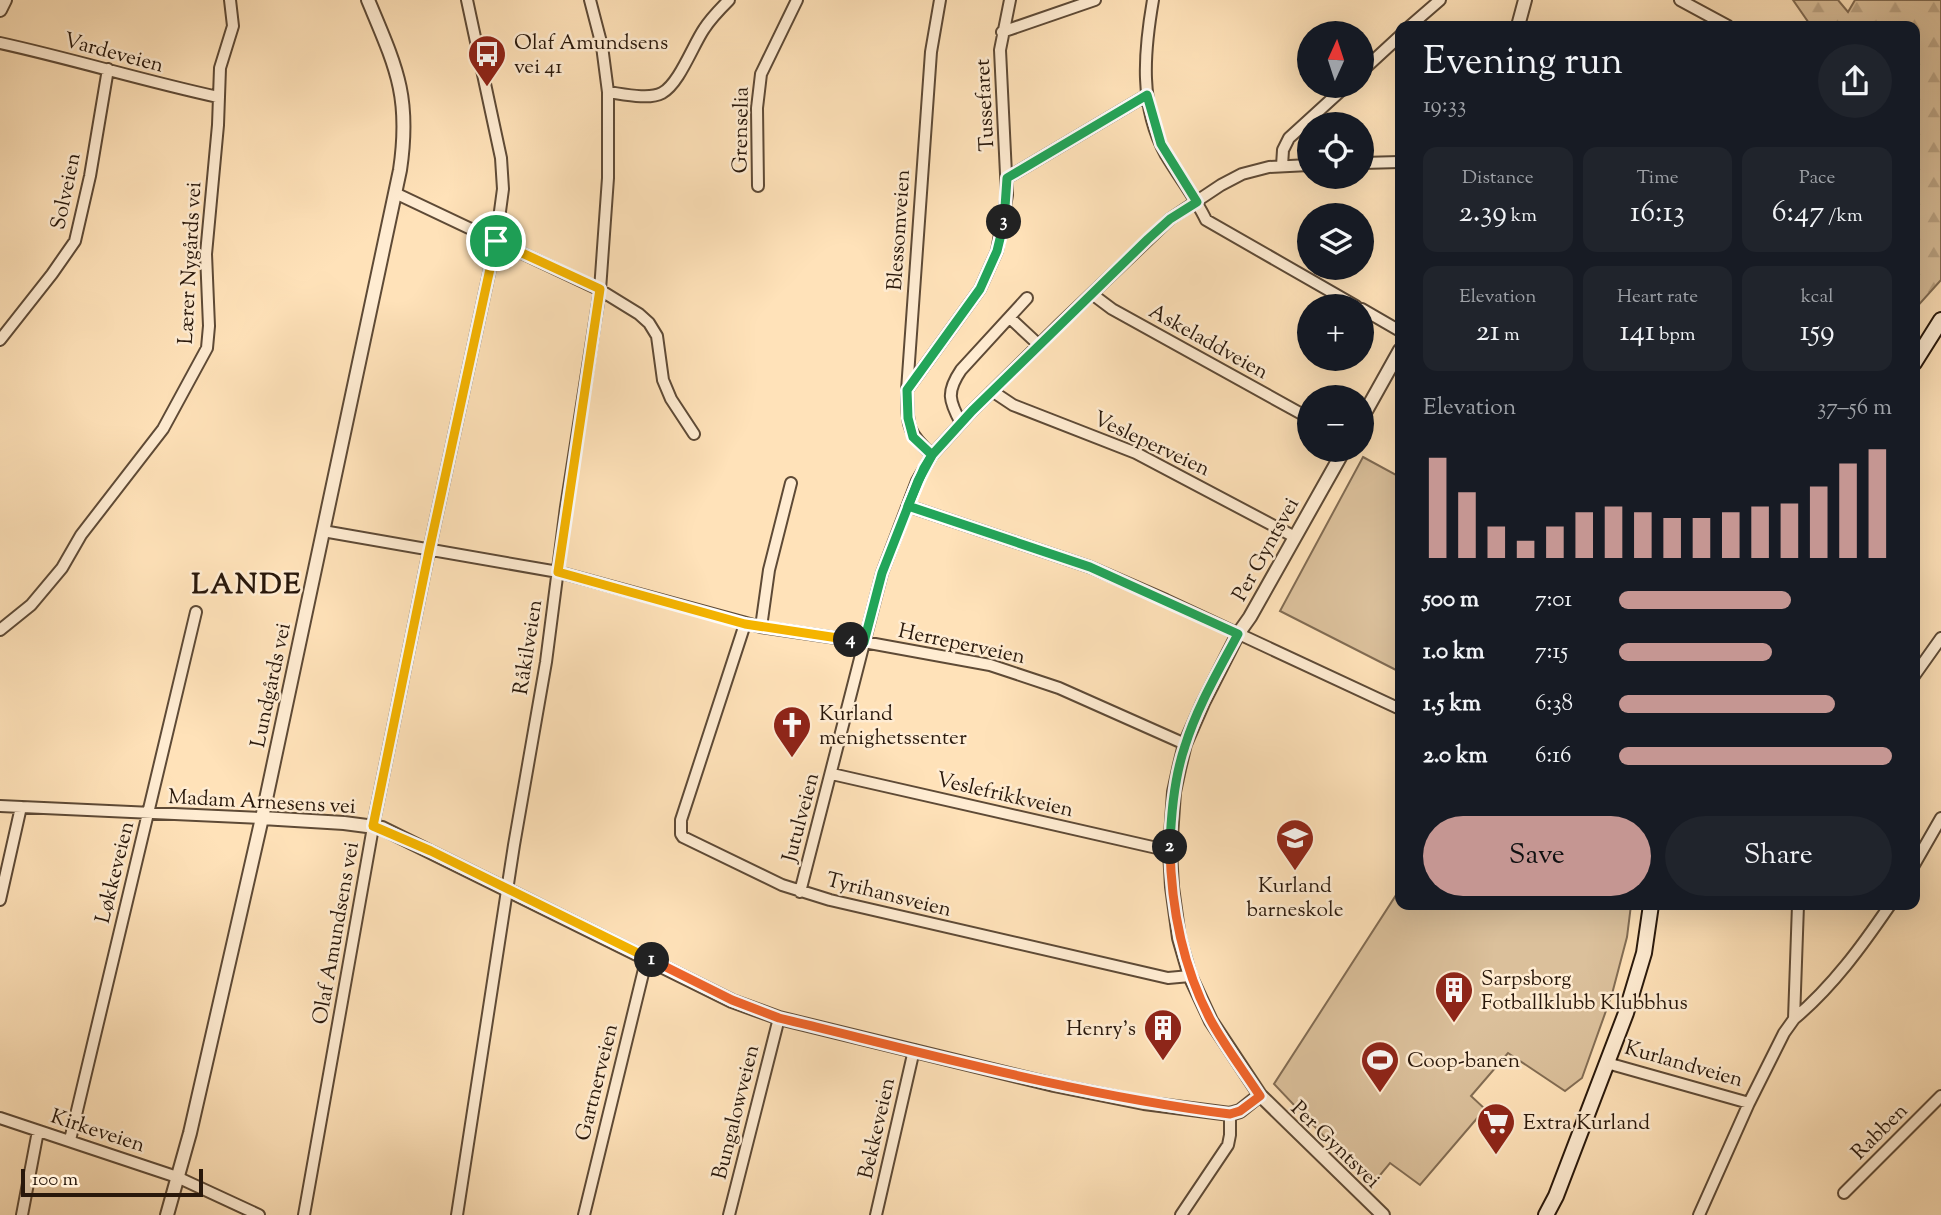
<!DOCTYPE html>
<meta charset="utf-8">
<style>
:root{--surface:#171b24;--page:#20242c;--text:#f1f3f6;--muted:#9ea1a6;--accent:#c59692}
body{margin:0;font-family:"Sorts Mill Goudy",serif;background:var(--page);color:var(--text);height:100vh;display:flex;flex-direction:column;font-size:26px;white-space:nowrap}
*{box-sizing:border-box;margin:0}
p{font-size:23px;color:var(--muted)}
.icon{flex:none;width:38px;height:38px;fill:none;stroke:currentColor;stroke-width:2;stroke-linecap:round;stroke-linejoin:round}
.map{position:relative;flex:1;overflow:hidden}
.side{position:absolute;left:1395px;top:21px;width:525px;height:889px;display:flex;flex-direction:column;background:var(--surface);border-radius:14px;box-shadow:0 7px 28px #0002}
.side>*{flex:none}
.needle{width:46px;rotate:3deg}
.tools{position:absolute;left:1297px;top:21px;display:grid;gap:14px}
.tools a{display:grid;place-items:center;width:77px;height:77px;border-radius:50%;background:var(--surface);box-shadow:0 7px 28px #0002;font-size:35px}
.scale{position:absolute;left:21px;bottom:18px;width:182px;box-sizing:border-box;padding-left:7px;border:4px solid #29180b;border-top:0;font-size:19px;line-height:24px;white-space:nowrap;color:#29180b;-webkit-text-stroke:5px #ffecd2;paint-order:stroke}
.pin{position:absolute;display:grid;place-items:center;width:60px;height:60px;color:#fff;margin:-30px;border:4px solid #fff;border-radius:50%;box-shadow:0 2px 7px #0007}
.km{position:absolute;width:35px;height:35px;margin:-18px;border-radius:50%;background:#222;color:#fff;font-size:19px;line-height:35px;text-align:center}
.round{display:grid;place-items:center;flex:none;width:74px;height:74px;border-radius:37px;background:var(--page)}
.summary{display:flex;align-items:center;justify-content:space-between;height:119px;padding:0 28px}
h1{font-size:38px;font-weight:600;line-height:52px}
.stats{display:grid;grid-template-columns:repeat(3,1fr);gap:10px;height:119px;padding:7px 28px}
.stats div{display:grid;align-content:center;border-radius:14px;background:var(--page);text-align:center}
.stats b{font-size:30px;font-weight:600}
.stats small{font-size:19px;font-weight:400}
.stats p{font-size:19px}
.chart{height:196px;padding:14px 28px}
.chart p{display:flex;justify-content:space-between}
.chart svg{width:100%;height:126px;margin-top:7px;stroke:var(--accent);stroke-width:6}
.action{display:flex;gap:14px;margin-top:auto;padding:14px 28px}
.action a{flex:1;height:80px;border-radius:42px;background:var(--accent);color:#111;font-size:28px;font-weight:600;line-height:80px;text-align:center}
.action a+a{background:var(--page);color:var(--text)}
ul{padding:0 28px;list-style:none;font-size:23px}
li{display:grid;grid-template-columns:112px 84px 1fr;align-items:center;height:52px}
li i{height:18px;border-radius:9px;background:var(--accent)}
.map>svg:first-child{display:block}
</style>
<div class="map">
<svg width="1941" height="1215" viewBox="0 0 1941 1215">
<defs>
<pattern id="forest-firs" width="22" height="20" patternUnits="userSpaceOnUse" patternTransform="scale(1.75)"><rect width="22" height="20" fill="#dbc09b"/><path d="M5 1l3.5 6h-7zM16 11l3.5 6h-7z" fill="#bca484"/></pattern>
</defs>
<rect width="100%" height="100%" fill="#ffe2b9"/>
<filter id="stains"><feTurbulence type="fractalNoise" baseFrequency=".00286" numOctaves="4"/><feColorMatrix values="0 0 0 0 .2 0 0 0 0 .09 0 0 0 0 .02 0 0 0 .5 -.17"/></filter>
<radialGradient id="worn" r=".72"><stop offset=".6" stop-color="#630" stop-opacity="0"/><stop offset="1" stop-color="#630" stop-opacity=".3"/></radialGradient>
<path fill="#dbc09b" stroke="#826c53" stroke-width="2" d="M1363 457 1400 477V672L1280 611Z
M1400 889V905H1631L1627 937 1612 994 1582 1078 1565 1091 1508 1053 1471 1096 1485 1109 1420 1185 1390 1163 1371 1186 1274 1084Z"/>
<path fill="url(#forest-firs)" stroke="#826c53" stroke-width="2" d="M1793 0H1838L1848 12 1855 0H1941V280L1915 309 1914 26H1811Z"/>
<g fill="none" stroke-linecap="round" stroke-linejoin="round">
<defs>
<path id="minor" d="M1153 0C1144 52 1139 106 1166 155 1179 177 1195 197 1206 220L1356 306
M1680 0 1728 26
M1410 26 1440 0
M1002 32 1095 0
M0 43C73 59 144 81 218 97
M1362 71 1400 36
M608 92C623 94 649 100 662 93 679 84 693 45 704 29 711 18 720 9 729 0
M1362 163 1400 162
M1282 166 1283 150 1289 138 1346 86
M1007 178 1147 95
M758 186 757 108 761 74 797 0
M395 193 600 290 639 314 649 323 657 336 663 380 671 399 694 434
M1092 294 1112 309 1309 418
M1362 309 1400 331
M1010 318 1039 345
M0 340 52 274 75 241 90 176 108 69
M907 390 980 289 997 251 1007 195 1000 50 1010 0
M992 391 1013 405 1136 453 1293 536
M961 423C949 401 946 392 961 370L1027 298
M932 455C905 430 908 425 907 390L931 52 940 0
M908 506 1090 567 1166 600 1400 709
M323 531 558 572 761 627 864 642 990 665 1059 688 1185 744
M745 624 681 820V834L683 837 782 885 830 900 1168 978 1190 976
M761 627 769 570 791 483
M0 630 31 605 62 568 81 535 163 429 207 348 209 326 206 254 218 125 220 68 233 26 230 0
M1914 676 1941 638
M832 774 1170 851
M0 806 262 818
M1914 865 1941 818
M800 892 882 573 917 481 932 455 972 411 1059 325 1170 219 1221 185 1242 174 1269 167 1309 165
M0 900 21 807
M1794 1019C1833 986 1862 946 1890 905
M1607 1063 1749 1103
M0 1118 177 1177 259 1215
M70 1140 196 612
M1844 1193 1941 1096
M22 1215 38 1131
M304 1215 375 816 429 551 496 241 503 189 501 158 467 0
M457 1215 514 845 546 662 566 507 600 290 608 178V92L602 46 590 0
M584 1215 647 957
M729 1215 779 1018
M876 1215 914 1050
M1181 1215 1228 1145 1230 1135V1114
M1699 1215 1749 1103 1784 1033 1794 1019 1798 905"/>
<path id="tertiary" d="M0 10 5 0
M1518 26 1525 0
M1362 418 1400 350
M1344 450 1250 617 1238 634 1203 703 1185 744 1179 769 1174 792 1170 851 1172 887 1179 938 1190 976 1211 1021 1260 1095 1383 1215
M262 818 344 823 382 828 732 1001 779 1018 1054 1085 1144 1103 1230 1114 1240 1111 1260 1095
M167 1215 190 1133 262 818 400 170C411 96 396 67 368 0"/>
<path id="secondary" d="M1914 363 1941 320
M1546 1215 1556 1196 1626 1013 1644 953 1651 905"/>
</defs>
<use href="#minor" stroke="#5e4a36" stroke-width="14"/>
<use href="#tertiary" stroke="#5e4a36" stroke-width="16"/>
<use href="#secondary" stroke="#29180b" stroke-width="18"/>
<use href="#minor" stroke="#ffecd2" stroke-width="10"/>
<use href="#tertiary" stroke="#ffecd2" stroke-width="12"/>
<use href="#secondary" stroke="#ffecd2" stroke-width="14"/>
</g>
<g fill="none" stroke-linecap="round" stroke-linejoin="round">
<defs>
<path id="split-1" d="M496 241 429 551 373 826 431 851 652 960"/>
<path id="split-2" d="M652 960 732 1000 779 1018C928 1054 1077 1095 1230 1114L1240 1111 1260 1096C1243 1070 1224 1045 1210 1019 1182 965 1171 907 1170 847"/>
<path id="split-3" d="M1004 222 997 251 980 289 907 390 908 418 913 437 932 455 924 468 908 506 1090 567 1238 634C1219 670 1197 707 1185 746 1174 778 1171 813 1170 847"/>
<path id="split-4" d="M851 640 864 642 882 573 918 481 932 455 972 411 1148 239 1170 219 1197 202 1161 144 1147 95 1007 178 1004 222"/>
<path id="split-5" d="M496 241 600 289 558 572 745 624 851 640"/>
</defs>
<use href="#split-1" stroke="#fff" stroke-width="14"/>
<use href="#split-2" stroke="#fff" stroke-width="14"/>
<use href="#split-3" stroke="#fff" stroke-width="14"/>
<use href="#split-4" stroke="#fff" stroke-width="14"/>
<use href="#split-5" stroke="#fff" stroke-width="14"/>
<use href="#split-1" stroke="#f5b400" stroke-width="9"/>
<use href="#split-2" stroke="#f0652b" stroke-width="9"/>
<use href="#split-3" stroke="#22a559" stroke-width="9"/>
<use href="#split-4" stroke="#22a559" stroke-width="9"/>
<use href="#split-5" stroke="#f5b400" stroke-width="9"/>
</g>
<defs>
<symbol id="bus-pin" viewBox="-11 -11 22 30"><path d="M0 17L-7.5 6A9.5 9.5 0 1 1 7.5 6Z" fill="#8f2418" stroke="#ffecd2"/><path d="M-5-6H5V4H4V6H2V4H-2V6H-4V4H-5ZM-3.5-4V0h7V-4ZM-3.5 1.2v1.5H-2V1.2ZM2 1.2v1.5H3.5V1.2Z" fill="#fff"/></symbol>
<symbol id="church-pin" viewBox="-11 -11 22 30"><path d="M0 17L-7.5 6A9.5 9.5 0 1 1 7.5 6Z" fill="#8f2418" stroke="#ffecd2"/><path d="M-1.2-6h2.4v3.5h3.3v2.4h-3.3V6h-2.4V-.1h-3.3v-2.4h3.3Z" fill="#fff"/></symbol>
<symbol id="school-pin" viewBox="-11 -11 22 30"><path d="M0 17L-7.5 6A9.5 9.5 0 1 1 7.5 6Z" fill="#8f2418" stroke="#ffecd2"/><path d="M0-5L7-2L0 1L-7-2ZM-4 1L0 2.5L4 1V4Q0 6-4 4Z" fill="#fff"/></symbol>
<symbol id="building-pin" viewBox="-11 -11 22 30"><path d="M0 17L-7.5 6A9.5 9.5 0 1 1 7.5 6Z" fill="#8f2418" stroke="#ffecd2"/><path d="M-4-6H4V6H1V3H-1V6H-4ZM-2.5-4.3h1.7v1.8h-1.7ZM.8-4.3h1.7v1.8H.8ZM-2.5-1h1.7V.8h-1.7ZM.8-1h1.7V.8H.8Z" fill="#fff"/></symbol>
<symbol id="stadium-pin" viewBox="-11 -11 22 30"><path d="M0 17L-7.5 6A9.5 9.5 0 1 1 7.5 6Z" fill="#8f2418" stroke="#ffecd2"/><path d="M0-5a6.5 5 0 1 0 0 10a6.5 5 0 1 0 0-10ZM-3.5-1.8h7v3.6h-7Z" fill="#fff"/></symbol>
<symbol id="supermarket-pin" viewBox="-11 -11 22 30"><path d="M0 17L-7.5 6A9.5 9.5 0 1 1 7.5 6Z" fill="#8f2418" stroke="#ffecd2"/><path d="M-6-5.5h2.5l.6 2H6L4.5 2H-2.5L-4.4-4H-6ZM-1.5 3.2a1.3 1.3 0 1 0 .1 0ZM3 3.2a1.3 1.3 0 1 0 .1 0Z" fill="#fff"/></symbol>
</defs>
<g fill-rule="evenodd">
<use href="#bus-pin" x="465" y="32" width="44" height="60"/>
<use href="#church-pin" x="770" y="703" width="44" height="60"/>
<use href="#school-pin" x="1273" y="816" width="44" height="60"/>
<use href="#building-pin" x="1432" y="968" width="44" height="60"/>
<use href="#building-pin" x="1141" y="1006" width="44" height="60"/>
<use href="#stadium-pin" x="1358" y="1038" width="44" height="60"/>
<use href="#supermarket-pin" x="1474" y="1100" width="44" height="60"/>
</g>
<g text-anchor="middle" stroke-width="5" stroke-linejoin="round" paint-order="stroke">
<g font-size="21" fill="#29180b" stroke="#ffecd2" text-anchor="start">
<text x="514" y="49">Olaf Amundsens<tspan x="514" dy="24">vei 41</tspan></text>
<text x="819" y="720">Kurland<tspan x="819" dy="24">menighetssenter</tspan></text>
<text x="1295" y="892" text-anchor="middle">Kurland<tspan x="1295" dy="24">barneskole</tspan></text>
<text x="1481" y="985">Sarpsborg<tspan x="1481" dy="24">Fotballklubb Klubbhus</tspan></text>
<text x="1136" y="1035" text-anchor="end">Henry's</text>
<text x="1407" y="1067">Coop-banen</text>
<text x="1523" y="1129">Extra Kurland</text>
</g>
<g font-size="21" fill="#29180b" stroke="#ffecd2">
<text transform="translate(114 52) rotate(15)" y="7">Vardeveien</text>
<text transform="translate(984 105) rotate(-93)" y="7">Tussefaret</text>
<text transform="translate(740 130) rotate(-89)" y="7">Grenselia</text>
<text transform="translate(65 191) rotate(-78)" y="7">Solveien</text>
<text transform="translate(898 230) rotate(-86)" y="7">Blessomveien</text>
<text transform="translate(189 263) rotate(-87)" y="7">Lærer Nygårds vei</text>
<text transform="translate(1209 341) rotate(29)" y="7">Askeladdveien</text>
<text transform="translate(1152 443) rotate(25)" y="7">Vesleperveien</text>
<text transform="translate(1265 549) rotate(-61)" y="7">Per Gyntsvei</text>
<text transform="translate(962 643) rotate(12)" y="7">Herreperveien</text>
<text transform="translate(527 647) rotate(-81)" y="7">Råkilveien</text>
<text transform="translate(270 685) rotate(-78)" y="7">Lundgårds vei</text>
<text transform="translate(1005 794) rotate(13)" y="7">Veslefrikkveien</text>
<text transform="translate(262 801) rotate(3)" y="7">Madam Arnesens vei</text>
<text transform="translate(800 817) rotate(-75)" y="7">Jutulveien</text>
<text transform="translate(114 872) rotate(-76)" y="7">Løkkeveien</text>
<text transform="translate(889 894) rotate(14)" y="7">Tyrihansveien</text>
<text transform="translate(335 933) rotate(-80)" y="7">Olaf Amundsens vei</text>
<text transform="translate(1684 1063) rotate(16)" y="7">Kurlandveien</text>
<text transform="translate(596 1082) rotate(-76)" y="7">Gartnerveien</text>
<text transform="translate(735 1112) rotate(-76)" y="7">Bungalowveien</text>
<text transform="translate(876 1128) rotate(-77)" y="7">Bekkeveien</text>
<text transform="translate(98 1130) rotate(18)" y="7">Kirkeveien</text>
<text transform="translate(1879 1131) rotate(-45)" y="7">Rabben</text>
<text transform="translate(1336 1144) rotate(44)" y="7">Per Gyntsvei</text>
</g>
<g font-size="28" font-weight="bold" letter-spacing="2" fill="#29180b" stroke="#ffecd2">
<text x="247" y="593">LANDE</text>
</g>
</g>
<rect width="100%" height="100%" filter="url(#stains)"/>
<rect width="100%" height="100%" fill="url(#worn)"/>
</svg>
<div class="tools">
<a><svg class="needle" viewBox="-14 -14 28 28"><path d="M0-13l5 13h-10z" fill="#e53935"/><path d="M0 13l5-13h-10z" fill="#9ea1a6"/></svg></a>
<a><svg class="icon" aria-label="locate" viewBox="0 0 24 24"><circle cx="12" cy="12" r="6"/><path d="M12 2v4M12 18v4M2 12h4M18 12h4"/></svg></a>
<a><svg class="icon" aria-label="layers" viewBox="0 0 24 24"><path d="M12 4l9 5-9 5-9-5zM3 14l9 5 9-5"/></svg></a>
<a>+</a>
<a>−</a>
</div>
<div class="scale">100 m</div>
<div class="pin" style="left:496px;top:241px;background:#1e9e55"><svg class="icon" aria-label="arrive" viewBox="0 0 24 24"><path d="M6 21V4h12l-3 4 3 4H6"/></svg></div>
<b class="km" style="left:652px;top:960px">1</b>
<b class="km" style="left:1170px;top:847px">2</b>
<b class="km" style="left:1004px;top:222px">3</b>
<b class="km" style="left:851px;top:640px">4</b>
<section class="side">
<div class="summary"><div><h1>Evening run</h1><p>19:33</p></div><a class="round"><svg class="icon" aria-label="share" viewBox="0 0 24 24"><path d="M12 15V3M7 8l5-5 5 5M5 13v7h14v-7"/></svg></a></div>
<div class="stats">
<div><p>Distance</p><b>2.39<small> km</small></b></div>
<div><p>Time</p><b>16:13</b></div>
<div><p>Pace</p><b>6:47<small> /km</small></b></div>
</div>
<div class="stats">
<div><p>Elevation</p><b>21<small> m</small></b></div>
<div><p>Heart rate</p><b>141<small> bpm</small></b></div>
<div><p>kcal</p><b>159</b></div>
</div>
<div class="chart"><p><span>Elevation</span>37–56 m</p>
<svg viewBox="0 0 160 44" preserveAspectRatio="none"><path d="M5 44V9M15 44V21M25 44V33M35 44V38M45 44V33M55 44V28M65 44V26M75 44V28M85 44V30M95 44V30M105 44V28M115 44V26M125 44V25M135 44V19M145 44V11M155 44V6"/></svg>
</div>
<ul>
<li><b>500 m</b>7:01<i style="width:63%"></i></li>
<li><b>1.0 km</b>7:15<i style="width:56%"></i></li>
<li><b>1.5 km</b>6:38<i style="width:79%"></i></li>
<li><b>2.0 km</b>6:16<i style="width:100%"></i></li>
</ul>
<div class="action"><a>Save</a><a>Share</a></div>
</section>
</div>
